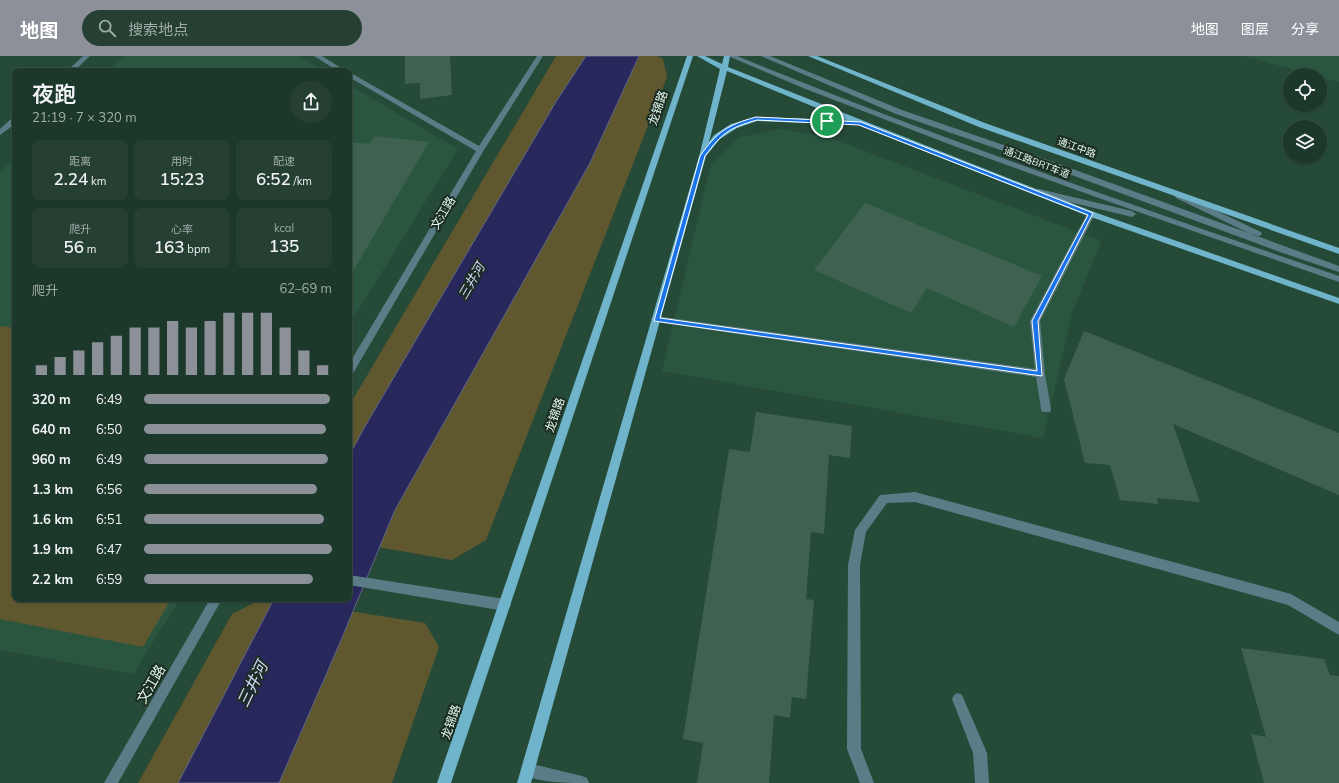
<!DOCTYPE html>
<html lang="zh">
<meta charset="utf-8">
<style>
:root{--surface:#1c382a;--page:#253f32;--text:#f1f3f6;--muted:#a0aca8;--line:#3a5247;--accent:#8c9099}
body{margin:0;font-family:Mulish,"Noto Sans SC",sans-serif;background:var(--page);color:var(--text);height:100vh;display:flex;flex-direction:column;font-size:15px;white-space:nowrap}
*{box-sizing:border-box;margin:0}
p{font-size:13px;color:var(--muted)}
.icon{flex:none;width:22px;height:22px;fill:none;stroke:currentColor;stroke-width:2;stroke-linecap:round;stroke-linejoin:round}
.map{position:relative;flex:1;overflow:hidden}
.details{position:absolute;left:12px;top:12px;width:340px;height:534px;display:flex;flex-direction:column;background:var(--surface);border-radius:8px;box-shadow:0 1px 3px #0004,0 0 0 1px var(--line)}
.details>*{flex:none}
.controls{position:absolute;left:1283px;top:12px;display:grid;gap:8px}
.controls a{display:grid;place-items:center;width:44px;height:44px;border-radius:50%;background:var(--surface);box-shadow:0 1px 3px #0004,0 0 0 1px var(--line);font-size:20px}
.pin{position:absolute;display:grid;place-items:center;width:34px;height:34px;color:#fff;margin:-17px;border:2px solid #fff;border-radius:50%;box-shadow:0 1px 4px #0007}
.round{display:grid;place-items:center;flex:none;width:42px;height:42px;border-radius:21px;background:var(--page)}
.headline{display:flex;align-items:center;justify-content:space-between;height:68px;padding:0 20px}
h1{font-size:22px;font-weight:600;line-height:30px}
.stats{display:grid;grid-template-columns:repeat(3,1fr);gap:6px;height:68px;padding:4px 20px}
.stats div{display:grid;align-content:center;border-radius:8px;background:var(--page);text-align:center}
.stats b{font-size:17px;font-weight:600}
.stats small{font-size:11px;font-weight:400}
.stats p{font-size:11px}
.chart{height:112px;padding:8px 20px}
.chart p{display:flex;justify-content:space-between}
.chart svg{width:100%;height:72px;margin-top:4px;stroke:var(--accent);stroke-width:6}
ul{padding:0 20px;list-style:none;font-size:13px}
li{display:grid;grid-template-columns:64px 48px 1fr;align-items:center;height:30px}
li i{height:10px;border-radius:5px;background:var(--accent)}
header{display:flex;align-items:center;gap:24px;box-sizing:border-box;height:56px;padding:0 20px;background:var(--accent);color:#fff}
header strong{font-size:19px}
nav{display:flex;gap:22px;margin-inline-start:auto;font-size:14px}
.search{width:280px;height:36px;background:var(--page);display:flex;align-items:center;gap:10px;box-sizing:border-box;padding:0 14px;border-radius:22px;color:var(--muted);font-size:15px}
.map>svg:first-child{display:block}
</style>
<header>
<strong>地图</strong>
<div class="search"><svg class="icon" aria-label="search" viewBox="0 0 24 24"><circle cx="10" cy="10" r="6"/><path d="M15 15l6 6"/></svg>搜索地点</div>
<nav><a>地图</a><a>图层</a><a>分享</a></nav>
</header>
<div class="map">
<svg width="1339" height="727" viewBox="0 0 1339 727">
<rect width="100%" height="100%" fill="#264a38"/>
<path fill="#2a5640" d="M124 0H299L325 15H108Z
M1245 0H1339V26L1320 21V19H1313Z
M349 29 458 93 349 269Z
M782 73 828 81 1101 185 1073 254 1043 382 662 315 711 108 740 81Z
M15 101V543H180L133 618 0 594V115Z"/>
<path fill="#5f582f" d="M556 0H657L663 3 667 21 486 484 452 504 349 486V350Z
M0 270 15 272V543H171L143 591 0 563Z
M262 543H274L425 567 439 591 392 727H138L232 558Z"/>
<path fill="#29285c" stroke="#616687" d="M586 0H639L590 107 395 454 339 589 279 727H178L274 543H349V400L364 372 557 44Z"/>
<path fill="#3e624f" d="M405 0H450L452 39 420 43V27L405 28Z
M375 80 429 86 349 222V86L369 88Z
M865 147 1042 220 1014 271 927 232 911 257 814 214Z
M1084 275 1339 377V439L1173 368 1200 446 1157 442 1158 448 1120 444 1110 409 1085 407 1064 323Z
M756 356 852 370 850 402 829 399 824 478 811 476 806 543 814 544 806 643 792 641 790 662 774 659 769 727H697L703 687 683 683 729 393 750 396Z
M1241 592 1324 603 1330 619 1339 620V727H1264L1251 678 1266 681Z"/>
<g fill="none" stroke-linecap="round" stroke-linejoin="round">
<path fill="#5b7c87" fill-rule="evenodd" d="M83 0H90L74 15H67Z
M314 0H322L346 15H338Z
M537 0H543L484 94 352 319 349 320V308L476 95 349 21V16L479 90Z
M728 0H737C935 81 1137 151 1339 220V226L1107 145 954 90 803 32Z
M761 0H770L902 54 1056 107 1339 210V216L1280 196 1050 111 896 58Z
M12 62H15V68L0 79V73Z
M1039 133 1132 155 1136 158 1132 161 1036 138V134Z
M1179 137 1261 176 1262 178 1258 181 1255 180 1176 142 1175 140Z
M1091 155 1095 158 1040 265 1045 318 1051 353 1050 356H1042L1041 353 1036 321 656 266 651 263 656 260 1035 313 1030 265 1087 158Z
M915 436 1291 538 1339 566V579L1288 549 915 446 887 447 866 476 860 509 861 693 874 727H860L847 693 848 509 855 474 880 439Z
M349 519 505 543 509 545 511 549 509 553 505 555 349 529Z
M210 543H222L118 727H104Z
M958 637 962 639 987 697 989 727H975L973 697 952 643 954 639Z
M528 707 582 720 587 722 589 727C566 727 544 727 523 719L521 714 523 709Z"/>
<path fill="#6fb4cb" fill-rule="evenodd" d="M687 0H693L451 727H437Z
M697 0H705L722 8 724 0H730L728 11 1094 156 1339 242V248L1088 160 858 69 757 65 737 72 720 83 706 100 531 727H517L700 97 720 13ZM727 15 846 64 756 61 731 68 714 79 709 86Z
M808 0H817L985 67 1339 192V198L979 71Z"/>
</g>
<path fill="#1a73e8" stroke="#fff" fill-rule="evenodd" d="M756 61 861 66 1093 157 1038 265 1042 320 654 265 700 100C717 76 727 69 756 61ZM757 64 859 69 1088 159 1032 265 1037 315 660 262 705 100C722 77 729 72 757 64Z"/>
<g text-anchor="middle" stroke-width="4" stroke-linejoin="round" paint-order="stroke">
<g font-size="10" fill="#e3f8ec" stroke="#1c2c23">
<text transform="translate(1077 91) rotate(20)" y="4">通江中路</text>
<text transform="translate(1037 106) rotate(21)" y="4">通江路BRT车道</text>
</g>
<g font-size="12" fill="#e3f8ec" stroke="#1c2c23">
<text transform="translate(658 52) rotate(-71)" y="4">龙锦路</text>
<text transform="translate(443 157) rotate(-59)" y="4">文江路</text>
<text transform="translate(555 359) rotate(-71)" y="4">龙锦路</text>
<text transform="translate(451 666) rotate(-71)" y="4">龙锦路</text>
</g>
<g font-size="13" font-style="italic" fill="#d3d7fa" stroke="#1c2c23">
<text transform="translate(471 225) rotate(-60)" y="5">三井河</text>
</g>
<g font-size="14" fill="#e3f8ec" stroke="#1c2c23">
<text transform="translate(151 628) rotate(-60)" y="5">文江路</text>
</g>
<g font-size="16" font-style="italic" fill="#d3d7fa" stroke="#1c2c23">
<text transform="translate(252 628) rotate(-64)" y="6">三井河</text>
</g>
</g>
</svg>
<div class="controls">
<a><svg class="icon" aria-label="locate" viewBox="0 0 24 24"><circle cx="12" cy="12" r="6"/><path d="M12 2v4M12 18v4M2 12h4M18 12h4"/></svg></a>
<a><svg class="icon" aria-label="layers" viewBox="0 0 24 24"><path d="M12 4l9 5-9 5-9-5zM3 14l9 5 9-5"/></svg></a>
</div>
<div class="pin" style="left:827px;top:65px;background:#1e9e55"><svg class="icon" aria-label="arrive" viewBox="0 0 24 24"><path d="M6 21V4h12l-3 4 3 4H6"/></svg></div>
<section class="details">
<div class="headline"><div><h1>夜跑</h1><p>21:19 · 7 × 320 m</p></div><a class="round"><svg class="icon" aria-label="share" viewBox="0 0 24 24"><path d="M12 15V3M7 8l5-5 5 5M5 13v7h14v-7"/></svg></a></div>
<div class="stats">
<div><p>距离</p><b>2.24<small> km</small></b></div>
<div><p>用时</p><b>15:23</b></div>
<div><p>配速</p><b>6:52<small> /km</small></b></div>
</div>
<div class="stats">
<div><p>爬升</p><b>56<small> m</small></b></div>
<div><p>心率</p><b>163<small> bpm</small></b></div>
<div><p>kcal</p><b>135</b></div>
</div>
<div class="chart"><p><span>爬升</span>62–69 m</p>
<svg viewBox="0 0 160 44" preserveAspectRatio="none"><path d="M5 44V38M15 44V33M25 44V29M35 44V24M45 44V20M55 44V15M65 44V15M75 44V11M85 44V15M95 44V11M105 44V6M115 44V6M125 44V6M135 44V15M145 44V29M155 44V38"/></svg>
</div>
<ul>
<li><b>320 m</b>6:49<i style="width:99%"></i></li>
<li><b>640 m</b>6:50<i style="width:97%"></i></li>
<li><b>960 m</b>6:49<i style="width:98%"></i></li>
<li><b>1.3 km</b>6:56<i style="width:92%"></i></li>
<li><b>1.6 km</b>6:51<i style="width:96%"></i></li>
<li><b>1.9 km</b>6:47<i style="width:100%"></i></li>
<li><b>2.2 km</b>6:59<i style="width:90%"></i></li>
</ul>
</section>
</div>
